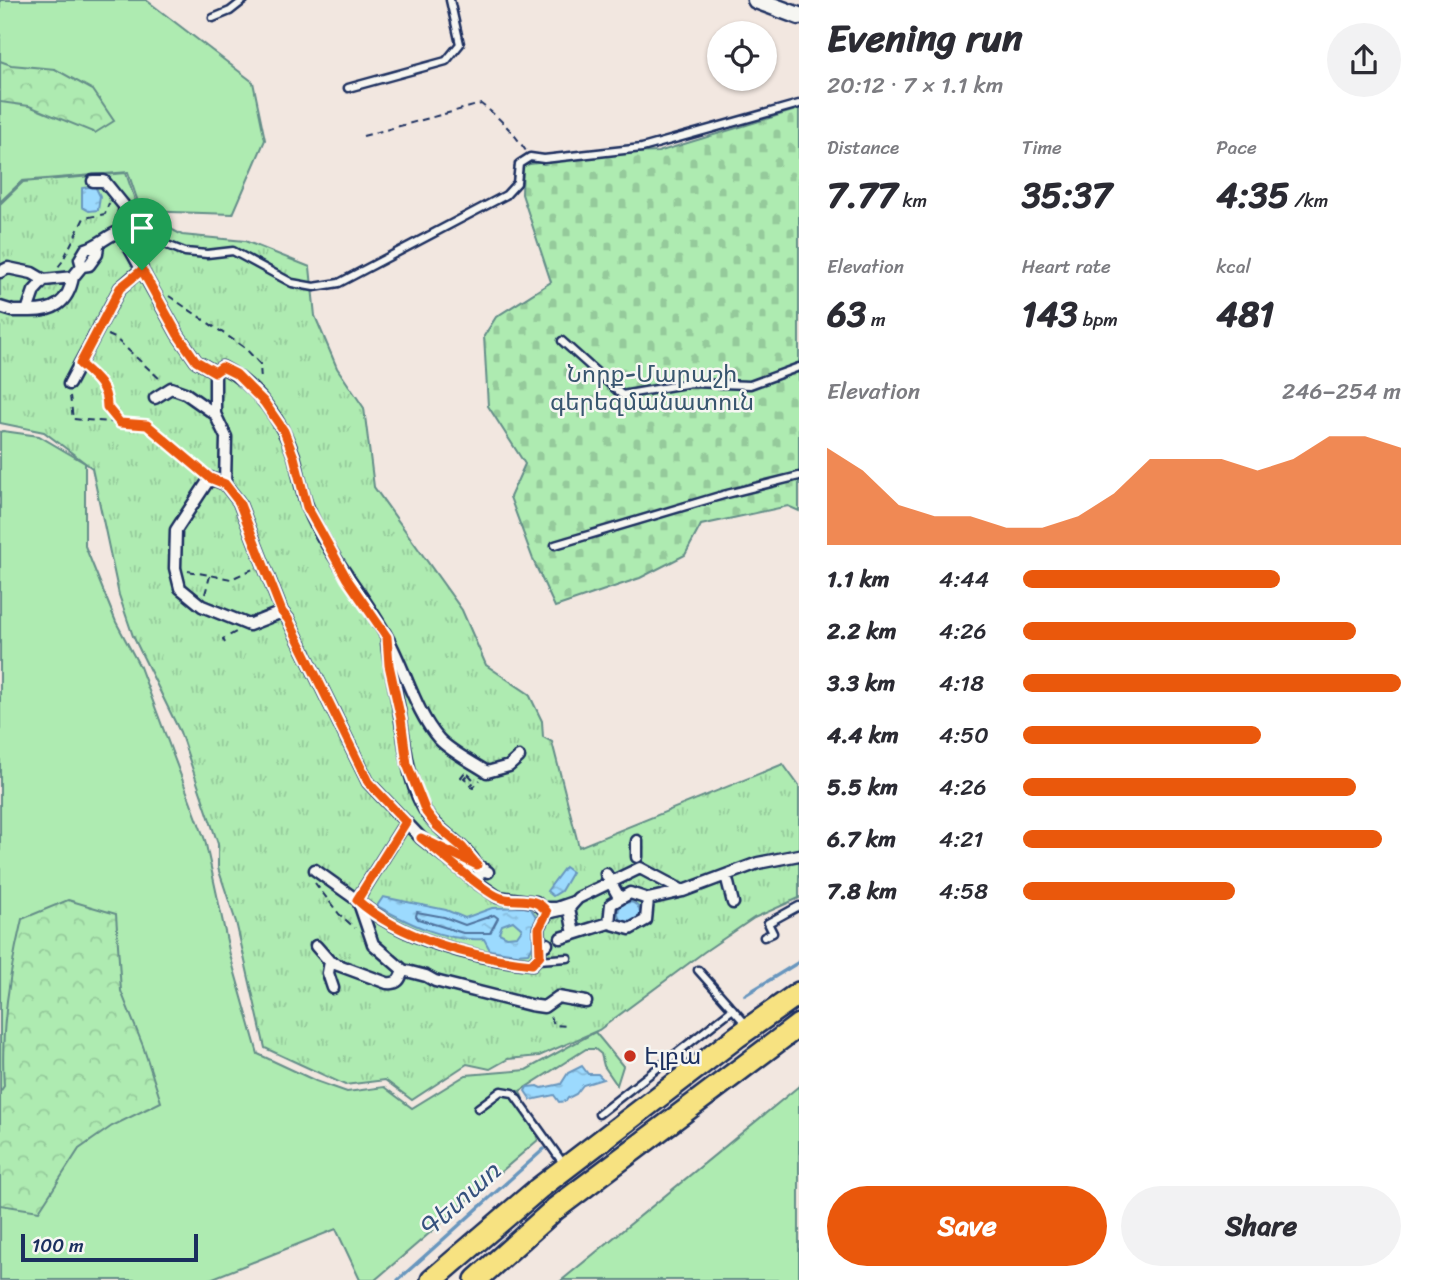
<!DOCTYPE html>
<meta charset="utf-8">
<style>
:root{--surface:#fff;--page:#f2f2f3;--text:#2b2b33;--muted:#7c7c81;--accent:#ea580c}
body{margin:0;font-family:Sriracha,"Noto Sans Armenian",sans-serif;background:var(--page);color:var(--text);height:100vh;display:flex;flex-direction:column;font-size:26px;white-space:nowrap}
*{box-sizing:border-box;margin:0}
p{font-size:23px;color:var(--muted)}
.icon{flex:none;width:38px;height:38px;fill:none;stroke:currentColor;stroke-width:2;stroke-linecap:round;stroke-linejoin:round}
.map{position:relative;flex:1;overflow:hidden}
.panel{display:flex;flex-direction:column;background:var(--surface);width:630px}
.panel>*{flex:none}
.tools{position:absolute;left:707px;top:21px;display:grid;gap:14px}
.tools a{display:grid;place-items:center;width:70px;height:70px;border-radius:50%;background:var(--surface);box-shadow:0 2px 5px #0004;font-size:35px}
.scale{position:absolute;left:21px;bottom:18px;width:177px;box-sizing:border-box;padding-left:7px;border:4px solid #1b2f5e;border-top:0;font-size:19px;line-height:24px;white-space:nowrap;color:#1b2f5e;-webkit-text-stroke:5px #f6f6f2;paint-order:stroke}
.pin{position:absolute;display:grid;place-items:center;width:60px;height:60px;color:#fff;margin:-72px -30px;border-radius:50% 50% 50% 0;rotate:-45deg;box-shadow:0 0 7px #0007}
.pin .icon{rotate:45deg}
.round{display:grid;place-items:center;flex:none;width:74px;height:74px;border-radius:37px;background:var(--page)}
.head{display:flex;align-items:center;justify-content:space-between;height:119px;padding:0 28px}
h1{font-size:38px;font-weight:800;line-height:52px}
.figures{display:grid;grid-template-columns:repeat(3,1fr);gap:10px;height:119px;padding:7px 28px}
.figures div{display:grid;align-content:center}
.figures b{font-size:35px;font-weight:800}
.figures small{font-size:19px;font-weight:400}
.figures p{font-size:19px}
.chart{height:196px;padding:14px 28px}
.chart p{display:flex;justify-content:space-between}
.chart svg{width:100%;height:126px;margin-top:7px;fill:var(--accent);opacity:.7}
.action{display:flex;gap:14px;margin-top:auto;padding:14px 28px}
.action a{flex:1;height:80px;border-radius:42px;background:var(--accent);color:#fff;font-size:28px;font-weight:800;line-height:80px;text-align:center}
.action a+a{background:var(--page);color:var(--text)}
ul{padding:0 28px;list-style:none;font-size:23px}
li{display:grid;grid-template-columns:112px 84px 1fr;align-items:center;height:52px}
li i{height:18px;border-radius:9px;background:var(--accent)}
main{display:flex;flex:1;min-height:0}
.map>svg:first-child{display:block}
</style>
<main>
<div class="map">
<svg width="799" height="1280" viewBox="0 0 799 1280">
<defs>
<pattern id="forest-crowns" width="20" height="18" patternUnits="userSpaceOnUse" patternTransform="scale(1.75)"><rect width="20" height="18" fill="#aeebb1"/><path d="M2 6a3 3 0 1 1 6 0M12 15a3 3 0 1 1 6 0" fill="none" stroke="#95ca9b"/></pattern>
<pattern id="cemetery-stones" width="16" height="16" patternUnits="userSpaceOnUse" patternTransform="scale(1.75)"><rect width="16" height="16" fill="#aeebb1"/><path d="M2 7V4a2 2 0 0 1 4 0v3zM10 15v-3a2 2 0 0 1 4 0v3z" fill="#95ca9b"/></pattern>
<pattern id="park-tufts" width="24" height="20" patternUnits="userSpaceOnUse" patternTransform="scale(1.75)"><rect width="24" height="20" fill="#aeebb1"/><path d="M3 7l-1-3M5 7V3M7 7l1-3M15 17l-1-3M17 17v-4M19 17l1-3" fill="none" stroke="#95ca9b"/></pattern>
<pattern id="water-ripples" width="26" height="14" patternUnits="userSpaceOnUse" patternTransform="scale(1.75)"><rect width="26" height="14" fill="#9cdafe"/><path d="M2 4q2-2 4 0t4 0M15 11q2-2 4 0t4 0" fill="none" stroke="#86bbdc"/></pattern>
</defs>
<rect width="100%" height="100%" fill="#f2e7e0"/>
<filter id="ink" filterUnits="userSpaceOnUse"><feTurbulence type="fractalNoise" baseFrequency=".0143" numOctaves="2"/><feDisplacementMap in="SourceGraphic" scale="14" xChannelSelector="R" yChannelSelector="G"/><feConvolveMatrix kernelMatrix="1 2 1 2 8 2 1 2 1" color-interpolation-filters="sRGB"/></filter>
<g filter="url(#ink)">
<path fill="#aeebb1" stroke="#648d88" stroke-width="2" d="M0 0H146L253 82 265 140 233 214 141 211 128 172 22 181 0 202Z
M3 431 39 436 85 463V546L116 622 140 667 205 840 230 955 258 1054 316 1081 347 1092 384 1087 412 1108 466 1075 526 1070 595 1032 623 1066 617 1085 604 1066 601 1054 595 1049H586L520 1091 538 1140 375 1280H360L336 1229 208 1280H0V432Z
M799 1086V1280H562Z"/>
<path fill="url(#forest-crowns)" stroke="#648d88" stroke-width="2" d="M0 61 11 65 55 69 93 90 114 121 95 133 29 106 0 102Z
M68 900 116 914 121 991 143 1046 161 1102 112 1126 79 1149 39 1211 0 1205V1092L4 1086C0 1030 9 974 22 919Z"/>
<path fill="url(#cemetery-stones)" stroke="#648d88" stroke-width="2" d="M799 109V511L788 506 701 525 685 555 640 578 555 607 534 562 510 497 525 464 488 406 484 336 496 317 551 282 522 194 523 165 604 154 658 152Z"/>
<path fill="url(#park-tufts)" stroke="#648d88" stroke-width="2" d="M126 173 139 212 182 235 245 241 310 267 315 316 337 368 364 408 374 487 462 610 486 665 529 694 542 721 543 737 552 742 579 847 783 764 799 786V898L754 918 704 952 599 1030 539 1056 508 1059 490 1069 467 1064 412 1100 385 1080 345 1085 265 1048 236 922 218 868V844L180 732 133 636 119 595 92 468 44 432 0 423V204L23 182Z"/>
<path fill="url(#water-ripples)" stroke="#6896be" stroke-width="2" fill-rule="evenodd" d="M95 186 100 196 98 210 89 211 82 207V188Z
M565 867 572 872 561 891 553 896 547 891Z
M383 897 446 910 465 918 492 908 524 907 528 904 538 920C533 931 537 945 528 953L517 954 490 950 484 939C446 942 410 924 377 906ZM513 921 522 929 517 936 507 937 499 933 502 925Z
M618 913a11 11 0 1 1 22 0a11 11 0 1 1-22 0Z
M582 1066 588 1074H598L603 1079 583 1085 576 1094 568 1098 566 1101 559 1102 554 1095 531 1100 525 1091 527 1087 538 1086 542 1088 561 1084 568 1073Z"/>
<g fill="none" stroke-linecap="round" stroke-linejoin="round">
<path stroke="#4f739e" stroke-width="2" d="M417 912 444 917 465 925 494 915 498 918 490 933H463L418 919 416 916Z"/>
<path stroke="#6896be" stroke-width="3.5" d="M745 995 799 962
M398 1280 544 1149"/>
<defs>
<path id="service" d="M213 18 230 11 244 0
M348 88 446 61 460 44 450 0
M120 231 134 232 185 252 207 254 233 251 292 283 314 287 339 283 506 195 517 183 519 164 530 157 544 159 642 148 799 104
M562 341 622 395 691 383 750 385 799 367
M555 545 723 495 799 476
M542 906H556L576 899
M764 937 773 933 768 923 799 906
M537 960 568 958
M698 970 746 1024
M478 1108 501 1091 513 1093 563 1163
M599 1114 733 1009"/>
<path id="pedestrian" d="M93 181H104L125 207 120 231
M82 266 80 259 86 249C99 245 107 236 120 231L178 335 196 361 215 372V414L226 437 225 484 239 502 282 612 288 619 368 782 421 838 479 884 498 897 536 902 547 913
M0 272 8 268 32 273 44 280 73 277 82 266 89 265 97 254 98 245
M44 280 34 291 27 311C53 312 68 304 73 277
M0 307 13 311H27
M215 372 222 367C256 384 282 421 294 456 299 473 301 492 308 508 328 556 364 594 388 639 405 670 416 713 439 739 451 752 472 762 487 772L509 766 519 757
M69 384 120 288 142 269
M155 398 171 388 185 393 215 414
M225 484 210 478 176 530 175 568 180 588 202 606 249 625 282 612
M387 641C389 668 397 694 401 721 406 752 409 787 427 814 442 836 473 847 480 874
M406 822 357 900C400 939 475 959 532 964L540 955V947L547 944
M637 841V857
M439 846 477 865 488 872
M315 870 357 900
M606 874 620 899
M726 875 733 903
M359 903 373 944 403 970 426 976 435 981 530 1005 544 1007 558 997 586 1002
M547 913 569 908 578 898 640 868 683 891 758 863 799 855
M609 923 630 929 646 920 648 899
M574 934 609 923 611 904 630 893 648 899 683 891
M561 938 574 934 569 908
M316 946 330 962 387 983C398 984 400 980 403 970
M540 947 539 928 547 913
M330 962 328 973 333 988"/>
<path id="tertiary" d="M756 0 799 16"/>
<path id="trunk" d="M432 1280 538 1189 738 1036 799 993
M476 1280 555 1209 799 1025"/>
</defs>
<use href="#service" stroke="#1b2f5e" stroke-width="11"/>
<use href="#pedestrian" stroke="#1b2f5e" stroke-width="15"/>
<use href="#tertiary" stroke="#1b2f5e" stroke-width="21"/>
<use href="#trunk" stroke="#1b2f5e" stroke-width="26"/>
<path stroke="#1b2f5e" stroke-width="2" stroke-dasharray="7 5" stroke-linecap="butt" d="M363 136 481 104C500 118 513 132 526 151
M58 267 62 262 84 218 105 214 109 203
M169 296 245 348 260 364 261 381
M108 335 115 338 162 381
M89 372C101 382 107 391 106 407L119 422
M70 396 73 419 147 425 201 472
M188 571 231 579 253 569
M205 594 210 576
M225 643 223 639 236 632
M468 774 475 781 470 786
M467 775 464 778 470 783
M462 778 461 777 466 771
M471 787 473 788 480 780
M315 883 339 914 355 928
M550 1017 555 1025 566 1026"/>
<use href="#service" stroke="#f6f6f2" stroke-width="6"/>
<use href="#pedestrian" stroke="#f6f6f2" stroke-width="10"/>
<use href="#tertiary" stroke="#f6f6f2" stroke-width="16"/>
<use href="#trunk" stroke="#f7e281" stroke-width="21"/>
</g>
</g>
<g fill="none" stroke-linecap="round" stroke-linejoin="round" filter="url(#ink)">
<defs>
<path id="route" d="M142 270 178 335 196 361 215 372 222 367 236 374 264 402 284 431 294 457 307 507 347 579 387 637 389 665 401 719 407 764 426 812 436 825 462 847 477 865 421 838C442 854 474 884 496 896 513 905 534 893 547 912L539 928 540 955 532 964C475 958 400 939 357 900L406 822 368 782 288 619 282 612 239 502 225 484 210 478 147 425 120 423 107 407C107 386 95 377 80 364L120 288Z"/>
</defs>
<use href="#route" stroke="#fff" stroke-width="14"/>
<use href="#route" stroke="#ea580c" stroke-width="9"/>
</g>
<circle fill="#c8321e" stroke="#f6f6f2" stroke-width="2.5" cx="630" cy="1056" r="7"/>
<g text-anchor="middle" stroke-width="5" stroke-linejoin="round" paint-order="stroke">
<g font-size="24" fill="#38556f" stroke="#f6f6f2">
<text x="652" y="382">Նորք-Մարաշի<tspan x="652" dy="28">գերեզմանատուն</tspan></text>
</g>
<g font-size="24" fill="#1b2f5e" stroke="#f6f6f2" text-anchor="start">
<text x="644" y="1064">Էլբա</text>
</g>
<g font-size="26" font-style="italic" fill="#35517e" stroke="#f6f6f2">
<text transform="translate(459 1200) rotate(-42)" y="9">Գետառ</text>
</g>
</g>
</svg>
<div class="tools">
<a><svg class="icon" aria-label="locate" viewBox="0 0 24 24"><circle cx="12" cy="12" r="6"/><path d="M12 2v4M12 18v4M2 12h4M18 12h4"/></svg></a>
</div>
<div class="scale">100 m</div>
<div class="pin" style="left:142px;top:270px;background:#1e9e55"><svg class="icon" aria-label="arrive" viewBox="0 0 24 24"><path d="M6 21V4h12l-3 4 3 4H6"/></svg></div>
</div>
<section class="panel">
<div class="head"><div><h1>Evening run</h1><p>20:12 · 7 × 1.1 km</p></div><a class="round"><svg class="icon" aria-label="share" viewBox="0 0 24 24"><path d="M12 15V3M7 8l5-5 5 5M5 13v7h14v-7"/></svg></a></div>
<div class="figures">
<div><p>Distance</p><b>7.77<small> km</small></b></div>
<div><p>Time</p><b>35:37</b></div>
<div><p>Pace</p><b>4:35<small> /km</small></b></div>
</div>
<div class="figures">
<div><p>Elevation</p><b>63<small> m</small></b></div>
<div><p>Heart rate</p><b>143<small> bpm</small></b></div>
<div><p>kcal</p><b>481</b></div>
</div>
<div class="chart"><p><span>Elevation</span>246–254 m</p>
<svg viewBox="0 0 160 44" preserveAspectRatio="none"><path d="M0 44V10L10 18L20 30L30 34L40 34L50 38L60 38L70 34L80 26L90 14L100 14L110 14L120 18L130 14L140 6L150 6L160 10V44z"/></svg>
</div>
<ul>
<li><b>1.1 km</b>4:44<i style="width:68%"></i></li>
<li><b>2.2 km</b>4:26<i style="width:88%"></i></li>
<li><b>3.3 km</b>4:18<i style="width:100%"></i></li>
<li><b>4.4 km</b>4:50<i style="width:63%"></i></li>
<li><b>5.5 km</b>4:26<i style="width:88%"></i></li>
<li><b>6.7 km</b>4:21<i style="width:95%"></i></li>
<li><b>7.8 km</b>4:58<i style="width:56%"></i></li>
</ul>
<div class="action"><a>Save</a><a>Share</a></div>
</section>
</main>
